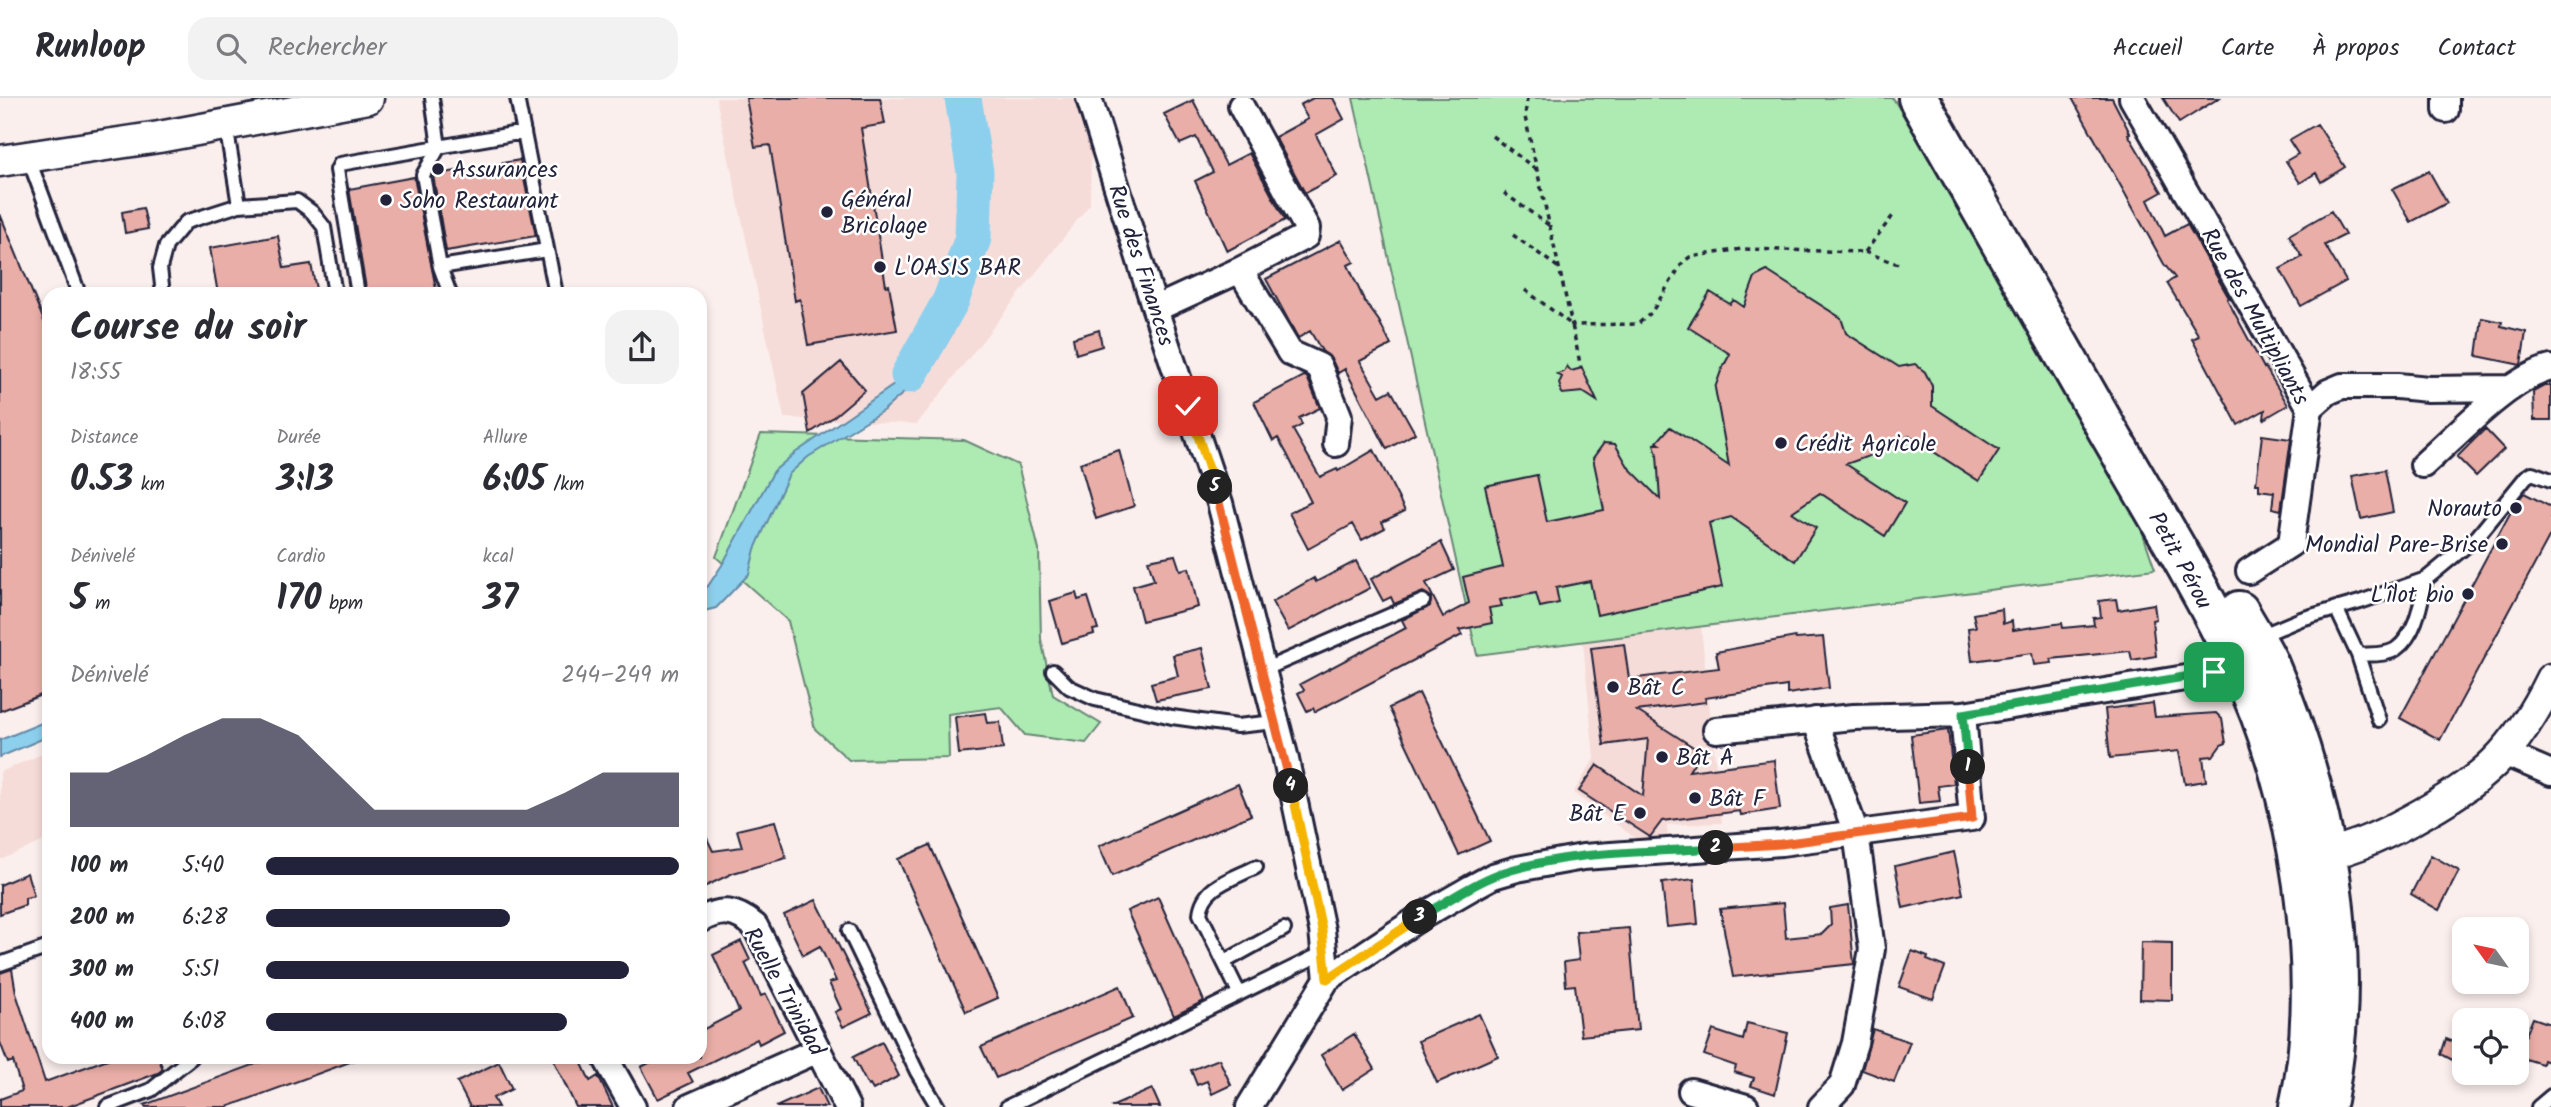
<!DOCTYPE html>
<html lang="fr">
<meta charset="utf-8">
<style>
:root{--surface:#fff;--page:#f2f2f3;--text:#2b2b33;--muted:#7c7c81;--line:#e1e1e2;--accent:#22223b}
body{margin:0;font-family:Kalam,sans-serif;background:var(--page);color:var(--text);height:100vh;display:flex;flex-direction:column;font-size:26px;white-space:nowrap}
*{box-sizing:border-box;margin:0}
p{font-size:23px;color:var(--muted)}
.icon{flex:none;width:38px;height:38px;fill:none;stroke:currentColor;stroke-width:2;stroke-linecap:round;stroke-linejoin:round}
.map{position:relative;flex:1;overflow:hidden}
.drawer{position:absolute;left:42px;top:189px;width:665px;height:777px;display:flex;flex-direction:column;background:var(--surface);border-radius:21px;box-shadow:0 4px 10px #0003}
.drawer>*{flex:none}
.needle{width:46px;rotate:303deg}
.buttons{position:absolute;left:2452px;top:819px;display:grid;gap:14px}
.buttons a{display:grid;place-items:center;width:77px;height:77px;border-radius:14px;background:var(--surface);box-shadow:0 4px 10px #0003;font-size:35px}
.pin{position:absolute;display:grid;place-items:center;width:60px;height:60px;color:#fff;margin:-30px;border-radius:14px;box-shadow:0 4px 10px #0006}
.km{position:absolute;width:35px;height:35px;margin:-18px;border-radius:50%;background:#222;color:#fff;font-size:19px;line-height:35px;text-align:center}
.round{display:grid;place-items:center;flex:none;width:74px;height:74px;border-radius:21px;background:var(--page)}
.headline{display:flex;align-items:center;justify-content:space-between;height:119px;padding:0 28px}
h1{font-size:38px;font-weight:700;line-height:52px}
.figures{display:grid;grid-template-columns:repeat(3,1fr);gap:10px;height:119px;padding:7px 28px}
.figures div{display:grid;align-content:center}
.figures b{font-size:35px;font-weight:700}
.figures small{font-size:19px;font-weight:400}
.figures p{font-size:19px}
.chart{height:196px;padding:14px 28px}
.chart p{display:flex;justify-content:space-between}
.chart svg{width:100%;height:126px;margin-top:7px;fill:var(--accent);opacity:.7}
ul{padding:0 28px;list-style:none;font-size:23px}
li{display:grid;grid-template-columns:112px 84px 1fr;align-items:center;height:52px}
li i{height:18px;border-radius:9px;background:var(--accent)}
header{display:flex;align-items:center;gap:42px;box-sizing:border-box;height:98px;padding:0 35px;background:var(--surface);border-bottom:2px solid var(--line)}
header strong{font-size:33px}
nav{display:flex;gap:38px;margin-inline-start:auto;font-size:24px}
.search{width:490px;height:63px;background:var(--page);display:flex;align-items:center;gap:18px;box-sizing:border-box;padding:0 24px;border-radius:21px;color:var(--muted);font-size:26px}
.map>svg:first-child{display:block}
</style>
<header>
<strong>Runloop</strong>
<div class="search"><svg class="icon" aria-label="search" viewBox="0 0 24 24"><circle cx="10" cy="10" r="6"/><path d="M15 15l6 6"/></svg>Rechercher</div>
<nav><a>Accueil</a><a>Carte</a><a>À propos</a><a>Contact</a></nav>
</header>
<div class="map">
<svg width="2551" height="1009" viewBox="0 0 2551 1009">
<rect width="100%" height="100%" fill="#fbefed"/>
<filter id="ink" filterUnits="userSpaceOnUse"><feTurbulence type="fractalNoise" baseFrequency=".0143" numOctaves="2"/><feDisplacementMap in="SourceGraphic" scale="14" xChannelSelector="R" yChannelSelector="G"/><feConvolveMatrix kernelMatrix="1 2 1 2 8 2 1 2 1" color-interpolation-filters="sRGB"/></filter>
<g filter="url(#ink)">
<path fill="#f6dcd8" d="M716 0H1092L1090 106 917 326 784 320Z
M1701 529 1722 725 1667 727 1668 741 1635 740 1573 695 1594 661 1583 544Z
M49 653V741L0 762V674Z"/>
<path fill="#adebb2" stroke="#688676" stroke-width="2" d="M1353 0H1893L2132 404 2155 471 1477 557Z
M761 336 964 342 1018 367 1039 452 1041 541 1053 597 1101 626 1086 645 1025 637 1001 609 948 616 949 660 849 662 815 631 788 523 716 459Z"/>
<path fill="#8dd0ee" stroke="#628aa6" stroke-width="2" d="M982 110 980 154 971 196 952 236 932 270 884 312 808 359 789 376 755 451 749 476 716 510 700 514V492L708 488 722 467 774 373 795 355 901 282 951 202 970 133 966 112Z
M49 622V638L0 659V642Z"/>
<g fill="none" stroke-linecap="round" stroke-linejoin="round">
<path stroke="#8dd0ee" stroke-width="37" d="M909 277 951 202 973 140 975 74 963 0"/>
</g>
<path fill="#e9aea7" stroke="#22223b" stroke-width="2" d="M746 0H880L885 26 861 30 886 188 889 187 897 232 808 247 800 201 795 203 770 47 755 49Z
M1313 0H1333L1344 21 1316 37 1337 78 1305 95 1275 39 1308 21 1300 7Z
M2072 0H2112L2130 35 2128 36 2162 94 2148 102 2165 138 2187 126 2229 200 2227 201 2264 270 2265 269 2288 307 2264 321 2265 312 2238 327 2192 241 2199 238 2167 185 2175 180 2164 166Z
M2163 0H2219L2179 25Z
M1193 2 1226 67 1249 55 1285 122 1227 153 1195 83 1213 74 1196 39 1180 46 1164 16Z
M2317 26 2345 69 2321 84 2316 75 2300 85 2286 63 2298 56 2289 42Z
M520 62 536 138 446 153 433 77Z
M2429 73 2447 105 2411 124 2392 91Z
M414 79 437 196H367L349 91Z
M143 110 148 131 125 135 122 114Z
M2331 113 2345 137 2325 147 2346 183 2301 208 2280 171 2302 159 2289 137Z
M0 116 49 235V594L0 613Z
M278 138 284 170 311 166 317 196H218L210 150Z
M1341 142 1354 164 1348 167 1364 202 1379 223 1391 247 1360 263 1380 298 1391 292 1415 335 1387 351 1345 271 1338 275 1332 262 1322 253 1310 233 1298 240 1266 181Z
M1767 173 1841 220 1846 235 1899 269 1915 266 1925 274 1932 288V308L1999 352 1979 383 1909 338 1886 352 1846 366 1905 405 1885 438 1820 395 1792 414 1816 430 1795 463 1731 419 1709 425 1722 489 1597 517 1590 483 1556 490 1559 505 1540 509 1536 495 1500 502 1502 508 1489 510 1492 525 1459 532 1462 537 1315 614 1313 610 1307 613 1298 595 1304 592 1300 586 1406 530 1402 522 1430 508 1431 499 1423 494 1394 506 1391 499 1383 503 1371 481 1441 444 1454 472 1426 485 1443 519 1469 505 1463 479 1503 469 1485 388 1537 377 1547 424 1604 412 1593 360 1604 345 1615 346 1629 370 1660 401 1657 357 1654 346H1660L1657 344 1670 329 1729 368 1715 290 1721 273 1730 256 1688 229 1710 194 1730 206 1734 202 1744 209 1755 179Z
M2482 220 2502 224 2501 228 2526 234 2521 267 2477 258Z
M1099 232 1102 248 1076 256 1073 240Z
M841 264 865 292 832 320 810 335 803 296Z
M1567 268 1571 273 1582 270 1597 303 1583 294 1562 296 1559 285 1562 279 1557 276 1564 274Z
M1304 278 1307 279 1320 310 1299 320 1302 327 1293 332 1320 379 1337 371 1338 373 1374 352 1405 413 1382 424 1385 430 1362 442 1353 426 1308 451 1289 415 1311 404 1287 356 1278 340 1273 343 1254 304Z
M2544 288H2551V322H2534L2533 294Z
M2485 331 2504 351 2476 378 2457 359Z
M2262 337 2291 341 2281 412 2272 410 2274 394 2259 392V386H2256Z
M1119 352 1134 408 1096 421 1080 365Z
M2385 372 2393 414 2361 421 2352 378Z
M2524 395 2551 409V436L2440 642 2400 620 2515 406Z
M1175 457 1180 472 1189 470 1198 509 1142 523 1133 488 1154 482 1148 462Z
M1356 463 1370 490 1288 533 1272 504 1314 480 1316 484Z
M1076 495 1078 502 1088 499 1098 531 1093 532 1094 536 1062 545 1050 503Z
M2116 501 2118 512 2154 506 2156 521 2152 522 2156 558 2132 562 2130 553 2051 561 2052 565 2034 567 2032 555 1972 563 1968 530 1976 529 1973 516 2002 511 2003 526 2012 523 2013 532 2062 525 2063 530 2094 527 2093 520 2101 519 2099 503Z
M1795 539 1796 541 1823 539 1829 590 1787 596V588L1705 600 1706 604 1637 613 1701 654 1689 673 1774 662 1780 711 1741 717 1740 713 1662 723 1650 739 1579 693 1597 667 1643 698 1648 641 1604 647 1591 550 1624 546 1629 581 1719 570 1716 554Z
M1202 550 1212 591 1156 602 1151 585 1178 578 1173 557Z
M1419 595 1490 743 1459 757 1389 610Z
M2153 605 2155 619 2216 615 2222 621 2226 645 2221 647 2213 658 2203 659 2206 683 2185 686 2179 653 2110 660 2105 611Z
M985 615 987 625 1000 624 1003 651 959 656 955 619Z
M1948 632 1954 686 1938 688 1940 703 1919 705 1911 637Z
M1238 686 1251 717 1112 778 1099 748Z
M775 723 786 760 733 775 700 791V726L713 753 742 749 737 732Z
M930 747 998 900 966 914 898 761Z
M1954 754 1963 796 1903 810 1895 768Z
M2431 757 2459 773 2439 812 2411 796Z
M27 775 34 798 25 800V807L0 816V787Z
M1694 781 1698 826 1667 829 1662 785Z
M1158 799 1204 903 1174 918 1127 813Z
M816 802 872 915 843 929 835 914 841 911 829 885 836 883 820 848 803 857 784 817Z
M1783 805 1786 840 1822 836 1831 827 1830 810 1848 807 1854 866 1733 879 1720 811Z
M1629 830 1638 932 1581 938 1575 887 1566 888 1564 864 1579 862 1576 834Z
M741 843 750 862 745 865 761 898 766 896 784 933 759 946 757 941 688 975 693 984 658 1001 641 969 661 959H700V933L739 913 713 857Z
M2141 844 2172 845V902L2140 901Z
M1912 853 1928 859 1927 862 1945 869 1933 901 1899 889Z
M12 871 16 895 45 984 113 959H158L163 971 158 975 67 1009H0V1001L22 993 13 963 8 965 0 944V875Z
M1120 888 1133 920 996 980 981 949Z
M1479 916 1498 958 1437 985 1418 943Z
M2533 920 2551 926V965L2543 962 2542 966 2516 958 2524 936 2526 937Z
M1747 925 1788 935 1775 996 1751 988 1754 980 1734 974 1736 968 1704 957 1713 932 1743 942Z
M1873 931 1910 944 1894 984 1862 972Z
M1354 936 1375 971 1342 992 1321 957Z
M2446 941 2464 948V968L2441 956Z
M882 944 899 978 873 992 870 987 868 988 853 959Z
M275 959H358V961L227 1009H145L144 1007Z
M552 959H579L590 983 598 978 613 1009H576Z
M1219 961 1231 987 1212 996 1207 983 1197 987 1191 972Z
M499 964 512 991 493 1000 498 1009H470L457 984Z
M818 990 827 1009H776Z
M1152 991 1160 1009H1111Z"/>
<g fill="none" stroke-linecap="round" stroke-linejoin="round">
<defs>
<path id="service" d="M432 0 439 49 423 77 440 169 450 196
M517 0 556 196
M226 27 239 107
M28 59 79 196
M440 169 547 152
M163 196 160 170 166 148 186 124 239 107 297 103 312 114 324 129 335 196
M358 196 337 72 340 66 524 34
M2336 510 2358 557 2379 622
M2258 539 2301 521 2360 504 2426 481 2477 439 2526 379 2532 375 2551 382
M2358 557C2370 556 2386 558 2396 551 2417 536 2421 503 2426 481
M1263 572 1423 503
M1053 573 1069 589 1095 601 1172 619 1237 628 1276 624
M849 833 917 974 938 1009
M1224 864 1284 831
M0 866 49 849
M1239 895 1200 816C1203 787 1233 781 1256 769
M107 1009 151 992 192 959
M1007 1009 1325 854
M2538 1009 2551 998"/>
<path id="minor" d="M1089 0 1155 211 1220 405 1285 657 1322 832 1327 881 1249 1009
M2132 0 2310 310 2291 446 2249 473
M2446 0V12
M1240 172 1290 255 1319 268 1339 318 1336 346
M1155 211 1240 172 1306 138 1307 130 1241 8
M2310 310 2328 294 2342 288H2397L2428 291 2511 290
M2423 367C2456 338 2509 280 2551 270
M1815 622 1856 735 1872 851 1855 945 1842 987 1821 1009
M1716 632 1854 619 1963 616 2241 571 2253 567
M2504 655 2551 675
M700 822C723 810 735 812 755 828L847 1009
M1327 881 1419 820 1471 790 1493 778 1517 771 1583 759 1781 745 1972 720 1963 616
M605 959 633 1009
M1691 993 1746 1009
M689 1009 818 952"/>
<path id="tertiary" d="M0 63 159 39 368 0
M2307 760C2346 754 2376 741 2411 722 2482 683 2515 655 2551 581"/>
<path id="trunk" d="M1918 0C1981 111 2045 222 2108 333 2153 411 2201 489 2240 570 2299 690 2329 879 2299 1009
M2239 513C2248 530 2260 547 2268 564 2327 701 2355 854 2327 1002"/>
</defs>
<use href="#service" stroke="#22223b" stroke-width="18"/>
<use href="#minor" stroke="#22223b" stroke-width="30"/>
<use href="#tertiary" stroke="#22223b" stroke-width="35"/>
<use href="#trunk" stroke="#22223b" stroke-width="44"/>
<path stroke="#22223b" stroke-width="3.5" stroke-dasharray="5 5" stroke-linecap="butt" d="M1527 0 1525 19 1572 227 1638 226 1651 215 1683 164 1690 159 1742 151 1865 154 1901 167
M1492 38 1537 72
M1504 95 1550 128
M1513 137 1559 170
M1865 154 1895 115
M1525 192 1572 227 1581 270"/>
<use href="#service" stroke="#fff" stroke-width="12"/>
<use href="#minor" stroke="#fff" stroke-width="24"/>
<use href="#tertiary" stroke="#fff" stroke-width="30"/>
<use href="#trunk" stroke="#fff" stroke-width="38"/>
</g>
</g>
<g fill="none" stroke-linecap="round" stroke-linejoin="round" filter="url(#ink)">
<defs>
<path id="split-1" d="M1968 669 1963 616 2214 574"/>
<path id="split-2" d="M1716 750 1781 746 1972 720 1968 669"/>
<path id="split-3" d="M1420 819C1445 805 1470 787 1496 777 1565 752 1644 755 1716 750"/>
<path id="split-4" d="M1291 688 1322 832 1327 881 1420 819"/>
<path id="split-5" d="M1215 389 1291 688"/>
<path id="split-6" d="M1188 308 1215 389"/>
</defs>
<use href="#split-1" stroke="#fff" stroke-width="14"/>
<use href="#split-2" stroke="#fff" stroke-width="14"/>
<use href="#split-3" stroke="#fff" stroke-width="14"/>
<use href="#split-4" stroke="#fff" stroke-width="14"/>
<use href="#split-5" stroke="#fff" stroke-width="14"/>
<use href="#split-6" stroke="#fff" stroke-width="14"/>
<use href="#split-1" stroke="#22a559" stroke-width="9"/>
<use href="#split-2" stroke="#f0652b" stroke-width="9"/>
<use href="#split-3" stroke="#22a559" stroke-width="9"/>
<use href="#split-4" stroke="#f5b400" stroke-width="9"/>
<use href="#split-5" stroke="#f0652b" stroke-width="9"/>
<use href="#split-6" stroke="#f5b400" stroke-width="9"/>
</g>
<g fill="#22223b" stroke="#fff" stroke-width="2.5">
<circle cx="438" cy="71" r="7"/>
<circle cx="386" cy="102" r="7"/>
<circle cx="827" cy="114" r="7"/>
<circle cx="880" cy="169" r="7"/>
<circle cx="1781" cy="345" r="7"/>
<circle cx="2516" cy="410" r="7"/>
<circle cx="2502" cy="446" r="7"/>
<circle cx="2468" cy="496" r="7"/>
<circle cx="1613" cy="589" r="7"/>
<circle cx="1662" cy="659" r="7"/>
<circle cx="1695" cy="700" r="7"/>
<circle cx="1640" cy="715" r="7"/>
</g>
<g text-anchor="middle" stroke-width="5" stroke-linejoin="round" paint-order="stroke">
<g font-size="23" fill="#22223b" stroke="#fff" text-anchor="start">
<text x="452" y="79">Assurances</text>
<text x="841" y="109">Général<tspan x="841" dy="26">Bricolage</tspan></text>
<text x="400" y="110">Soho Restaurant</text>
<text x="894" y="177">L'OASIS BAR</text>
<text x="1795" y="353">Crédit Agricole</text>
<text x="2502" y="418" text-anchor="end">Norauto</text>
<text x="2488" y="454" text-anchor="end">Mondial Pare-Brise</text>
<text x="2454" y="504" text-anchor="end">L'îlot bio</text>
<text x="1627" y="597">Bât C</text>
<text x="1676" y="667">Bât A</text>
<text x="1709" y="708">Bât F</text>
<text x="1626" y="723" text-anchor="end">Bât E</text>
</g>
<g font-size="23" fill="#22223b" stroke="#fff">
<text transform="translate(1142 167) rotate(72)" y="8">Rue des Finances</text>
<text transform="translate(2256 218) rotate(61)" y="8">Rue des Multipliants</text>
<text transform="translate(2181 462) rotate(61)" y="8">Petit Pérou</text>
<text transform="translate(785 893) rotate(61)" y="8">Ruelle Trinidad</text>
</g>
</g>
</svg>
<div class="buttons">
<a><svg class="needle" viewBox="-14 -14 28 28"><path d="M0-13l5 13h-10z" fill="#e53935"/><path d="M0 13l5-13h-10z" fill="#7c7c81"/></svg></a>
<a><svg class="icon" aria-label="locate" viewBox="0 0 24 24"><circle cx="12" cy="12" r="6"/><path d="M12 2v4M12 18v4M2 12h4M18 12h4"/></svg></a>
</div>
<div class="pin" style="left:2214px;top:574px;background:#1e9e55"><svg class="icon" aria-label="arrive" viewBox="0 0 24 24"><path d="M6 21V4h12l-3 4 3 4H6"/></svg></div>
<div class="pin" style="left:1188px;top:308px;background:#d93025"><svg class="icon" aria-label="check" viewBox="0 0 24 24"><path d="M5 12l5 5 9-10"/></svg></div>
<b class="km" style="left:1968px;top:669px">1</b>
<b class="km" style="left:1716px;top:750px">2</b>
<b class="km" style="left:1420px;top:819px">3</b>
<b class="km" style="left:1291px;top:688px">4</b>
<b class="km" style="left:1215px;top:389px">5</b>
<section class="drawer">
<div class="headline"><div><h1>Course du soir</h1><p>18:55</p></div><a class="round"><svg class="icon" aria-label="share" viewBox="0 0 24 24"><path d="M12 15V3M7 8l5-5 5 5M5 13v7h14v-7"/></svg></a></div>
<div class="figures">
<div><p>Distance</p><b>0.53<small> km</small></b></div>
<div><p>Durée</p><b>3:13</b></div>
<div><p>Allure</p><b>6:05<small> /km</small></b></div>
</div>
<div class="figures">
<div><p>Dénivelé</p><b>5<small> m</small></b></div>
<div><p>Cardio</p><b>170<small> bpm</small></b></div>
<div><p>kcal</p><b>37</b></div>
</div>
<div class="chart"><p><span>Dénivelé</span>244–249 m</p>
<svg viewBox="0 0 160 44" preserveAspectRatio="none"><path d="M0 44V25L10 25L20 19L30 12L40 6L50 6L60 12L70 25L80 38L90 38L100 38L110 38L120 38L130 32L140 25L150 25L160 25V44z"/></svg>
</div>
<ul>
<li><b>100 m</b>5:40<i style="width:100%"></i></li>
<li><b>200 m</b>6:28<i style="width:59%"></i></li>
<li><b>300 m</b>5:51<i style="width:88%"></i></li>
<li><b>400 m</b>6:08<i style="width:73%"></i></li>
</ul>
</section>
</div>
